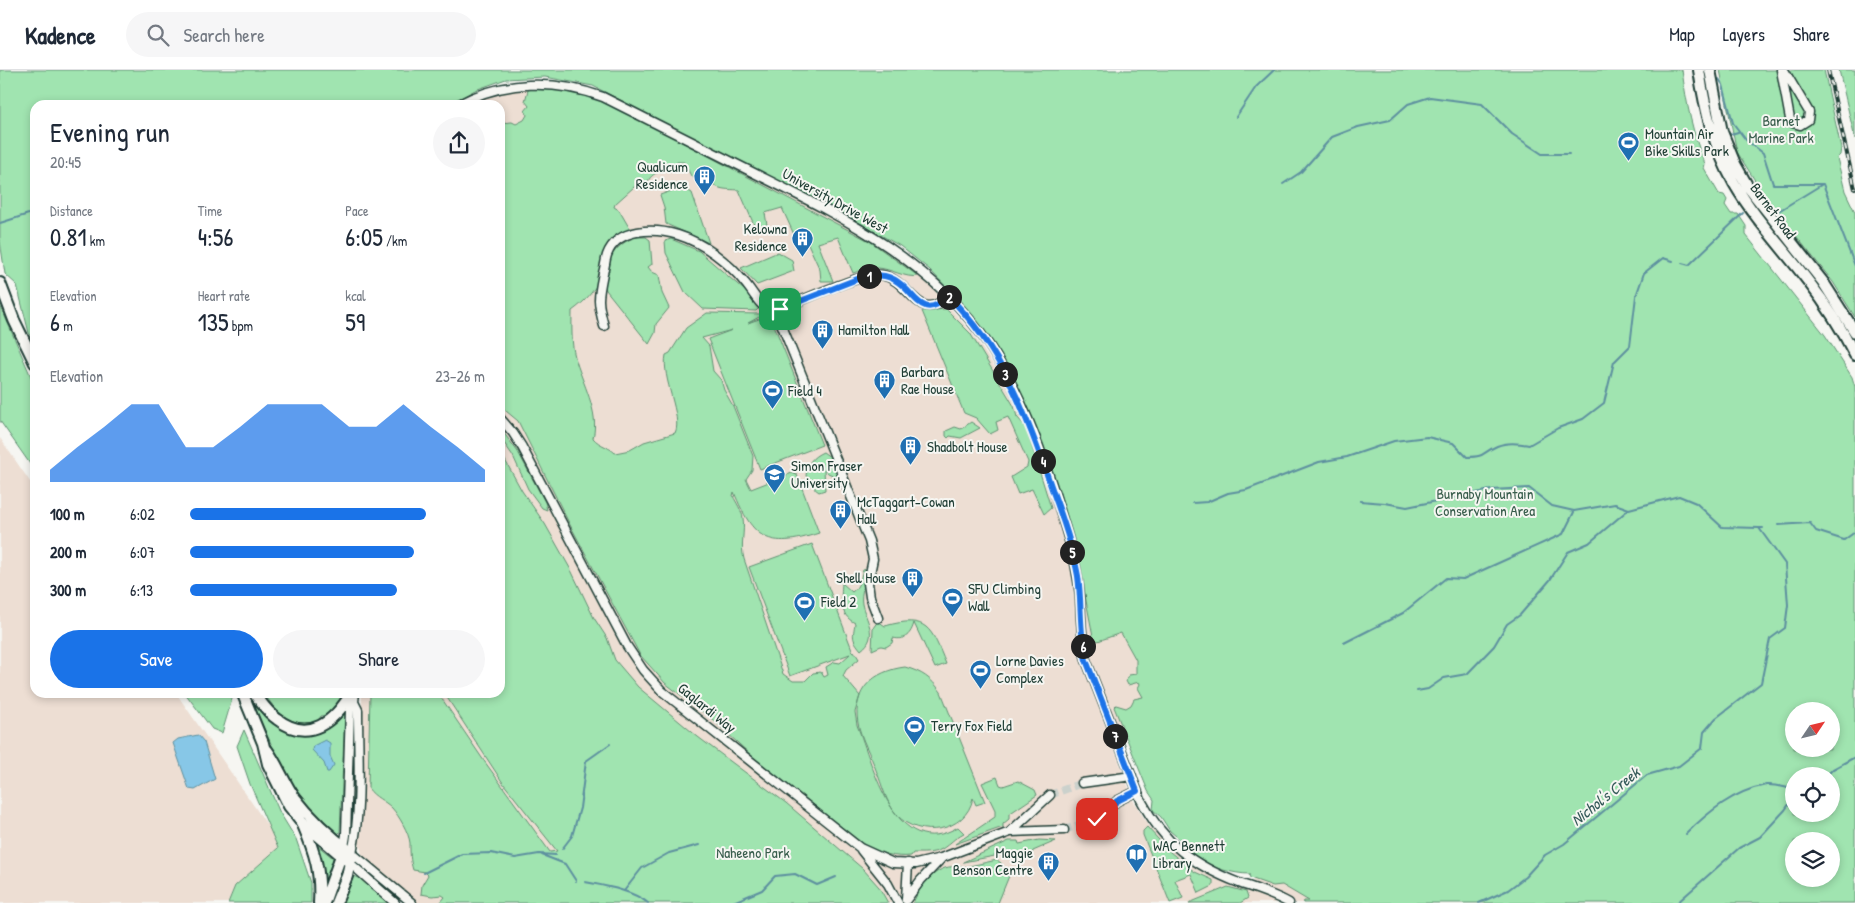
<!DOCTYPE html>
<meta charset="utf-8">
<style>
:root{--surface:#fff;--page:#f6f6f7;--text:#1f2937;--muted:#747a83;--line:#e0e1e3;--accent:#1a73e8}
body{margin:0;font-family:"Patrick Hand",sans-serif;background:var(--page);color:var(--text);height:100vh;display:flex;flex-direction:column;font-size:19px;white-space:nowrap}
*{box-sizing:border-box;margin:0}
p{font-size:16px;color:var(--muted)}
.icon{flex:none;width:28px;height:28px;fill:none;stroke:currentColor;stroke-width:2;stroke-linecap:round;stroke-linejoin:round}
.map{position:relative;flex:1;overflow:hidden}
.sheet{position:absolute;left:30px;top:30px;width:475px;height:598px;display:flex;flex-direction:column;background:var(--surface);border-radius:15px;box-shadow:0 2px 8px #0003}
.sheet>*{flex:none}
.needle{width:32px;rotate:55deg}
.tools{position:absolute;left:1785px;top:632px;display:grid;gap:10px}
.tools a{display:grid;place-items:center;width:55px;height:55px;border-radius:50%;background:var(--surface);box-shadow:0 2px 8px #0003;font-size:25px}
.pin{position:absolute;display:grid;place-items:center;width:42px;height:42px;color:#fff;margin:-21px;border-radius:10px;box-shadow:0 2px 8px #0006}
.km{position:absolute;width:25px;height:25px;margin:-12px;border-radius:50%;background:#222;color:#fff;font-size:14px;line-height:25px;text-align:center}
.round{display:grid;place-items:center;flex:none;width:52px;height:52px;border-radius:26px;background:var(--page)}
.overview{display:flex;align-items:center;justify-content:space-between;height:85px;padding:0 20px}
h1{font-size:28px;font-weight:600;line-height:38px}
.metrics{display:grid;grid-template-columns:repeat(3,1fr);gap:8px;height:85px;padding:5px 20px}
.metrics div{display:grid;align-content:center}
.metrics b{font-size:25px;font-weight:600}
.metrics small{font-size:14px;font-weight:400}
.metrics p{font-size:14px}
.chart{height:140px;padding:10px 20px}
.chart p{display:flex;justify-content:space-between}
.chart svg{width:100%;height:90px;margin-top:5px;fill:var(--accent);opacity:.7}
.action{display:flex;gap:10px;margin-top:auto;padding:10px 20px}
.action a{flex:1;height:58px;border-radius:30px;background:var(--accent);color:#fff;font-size:20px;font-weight:600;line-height:58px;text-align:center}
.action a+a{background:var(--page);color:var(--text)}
ul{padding:0 20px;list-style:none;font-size:16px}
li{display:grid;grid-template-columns:80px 60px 1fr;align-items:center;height:38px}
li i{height:12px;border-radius:6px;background:var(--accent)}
header{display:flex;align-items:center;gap:30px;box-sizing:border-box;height:70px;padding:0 25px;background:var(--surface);border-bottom:1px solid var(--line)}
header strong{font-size:24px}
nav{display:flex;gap:28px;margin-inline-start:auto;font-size:18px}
.search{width:350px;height:45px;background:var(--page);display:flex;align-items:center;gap:12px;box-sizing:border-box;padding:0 18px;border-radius:28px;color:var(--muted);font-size:19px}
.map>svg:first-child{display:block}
</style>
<header>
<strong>Kadence</strong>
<div class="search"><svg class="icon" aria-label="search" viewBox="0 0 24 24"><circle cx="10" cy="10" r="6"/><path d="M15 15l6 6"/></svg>Search here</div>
<nav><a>Map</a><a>Layers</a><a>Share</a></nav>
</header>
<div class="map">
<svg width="1855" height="833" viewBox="0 0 1855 833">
<rect width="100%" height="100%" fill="#f6f6f2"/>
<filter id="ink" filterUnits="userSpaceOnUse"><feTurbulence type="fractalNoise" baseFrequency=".02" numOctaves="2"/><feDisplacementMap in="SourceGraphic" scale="10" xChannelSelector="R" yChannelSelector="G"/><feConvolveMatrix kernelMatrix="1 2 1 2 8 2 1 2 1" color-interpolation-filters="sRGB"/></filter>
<g filter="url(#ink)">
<path fill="#edded3" d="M543 16 584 23 611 34 840 151 878 174 917 203 936 221 972 263 1003 309 1016 332 1037 383 1064 465 1074 511 1075 528 1136 556 1161 620 1114 676 1133 730 1149 756 1179 787 1211 806 1232 815 1246 819 1257 806 1351 833H417L362 784 358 769 361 763 362 754 360 748 362 623 500 622V35H465L505 21Z
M0 368 35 419V622L176 623 270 759 278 778 235 816 228 833H0Z"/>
<path fill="#a0e4b0" stroke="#609072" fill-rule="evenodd" d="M0 0H1682C1686 32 1693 65 1705 94L1704 98 1719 124 1724 125 1727 130 1725 135 1731 144H1738L1746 156V165L1825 265 1852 307 1855 317V833H1303L1304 831H1309L1282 815 1273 816 1250 808 1249 804C1235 804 1205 797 1194 787 1190 783 1189 780 1183 777L1182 771 1170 761 1161 747 1153 740 1154 730 1148 721 1114 637 1116 635 1126 638 1131 635 1134 629 1143 627 1138 618 1140 614 1139 612 1128 615 1126 611 1129 605 1136 604V590L1121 563 1098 571 1093 566 1075 475 1045 389 1039 363 1000 283 974 247 930 200 900 176 856 151 593 16 545 7 506 9 475 20 448 35H35V274L29 263 17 215 5 204 0 171ZM1794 641H1831V679H1794ZM1794 706H1831V744H1794ZM1794 771H1831V809H1794Z
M1720 0H1824L1841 78 1840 85 1837 88 1845 121 1855 142V247L1833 212 1768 131 1737 82Z
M1839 0H1855V69Z
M546 17 575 21 606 32 871 172 918 206C906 209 890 198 877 198 870 197 860 201 853 203L838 167 818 173 833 211H821L820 200 805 167 796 169 782 138 765 143 767 155 755 157 739 120C726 119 714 121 709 107L704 104 696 108 691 106 684 92H677C666 105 652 97 646 116L634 117 615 134 614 137 619 140 630 159 625 164 614 169C604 200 600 221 572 241 572 255 571 273 575 287 582 313 600 342 593 368 600 376 608 376 615 383L630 380 644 372 675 363C683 347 661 308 666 285L670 283 686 258 707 243 761 244V246L748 253 770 245 822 375 760 399 708 269 732 260 702 268 709 276 713 301 721 310 724 320 733 336 753 386 752 400 746 409 751 419 792 403 797 405 819 463C768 480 753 469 734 422L733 426C736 432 742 441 743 448 745 463 740 475 744 489L783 604 793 611H805L813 603 821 602 824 607 828 605 826 597 834 592 840 593 850 584 790 606 749 497 812 474 853 582 854 581 859 589 846 600 843 606 860 626 855 642 857 655C873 695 895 794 958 757L964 763C954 768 950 774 942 779 933 784 922 783 913 783L911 786C895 788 880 783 866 776L753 687 712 649 665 613 640 585 569 453 518 351 500 336V53L512 52 516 54 524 50 527 45 525 41 529 36 525 31 528 20Z
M682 117 692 123 709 173 666 154 664 137 660 125Z
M637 167H646L650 170 652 194 648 197 652 202 659 205 662 223 669 238 656 254 655 263 649 274 606 220C599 198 615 172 637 167Z
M671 169 699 181 751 226 759 238 756 241 703 239 685 222 666 183 665 171Z
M778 182 792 190 794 201 757 215 741 198Z
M0 235 35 316V401L0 351Z
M946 239 970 263 1014 336 1017 347 1026 357 1051 438 1044 444 1032 419 1018 424 1011 407 1027 397 1028 392 1008 347 996 352 998 360 990 364 976 348 964 343 922 241Z
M971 352 980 358 961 368 950 366 948 368 946 366V361L955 357 961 359Z
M500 358 518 382 545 432 547 440 542 438 528 419 513 386 500 367Z
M500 381 522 421 545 454 571 500 594 548 607 568 615 590 638 617 698 667 786 733 863 799 879 817 888 833H440L445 827 442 825 432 826 421 824 422 815 428 805 425 802 413 800C410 790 410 783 410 773 409 763 399 746 392 738 384 730 375 728 368 718L370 623H438L482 688 550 782 557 781 503 713 444 623 500 622Z
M823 382 830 387 831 391H834L841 409 828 403 824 399 825 420 819 422 815 419 814 412 806 406C807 393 812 387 823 382Z
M867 499C866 509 860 524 862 534 865 549 880 566 861 580 851 568 853 567 855 553 839 545 841 528 842 513L852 522C860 516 860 509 863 500Z
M878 551 885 556C928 544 931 558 946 594L935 598 914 553C911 564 905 571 893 568L892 573 886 577 881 576 872 580 873 558Z
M905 597C922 602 931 608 941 622L985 732 976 735 973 728C966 763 918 769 897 745 886 733 882 714 876 700 871 685 861 669 858 653 852 620 873 601 905 597Z
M185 623H229L232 629 222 663 212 659Z
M248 623H250L266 643 307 661 345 640 340 762 338 764C326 752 312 741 303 728 279 696 264 658 248 623Z
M264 623H348L330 644 321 646 318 651C313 652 306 654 301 653 284 651 272 636 264 623Z
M244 660 280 743 296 769 311 813V833H228L235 816 278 778 250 714 237 676Z
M997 707 1000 715 1003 716 1018 711 1035 720 1037 725 1009 744V749L1003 754V757L955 774 995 747V740L982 713Z
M1147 757 1170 782 1195 802 1213 810V816L1199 823 1191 804 1175 810 1183 828 1170 833 1143 765V761Z
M1039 770 1056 771 1033 781 1031 786 1016 791 1000 785 963 792 1009 771H1018L1019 774Z
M316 774 333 788 325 816H323L322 798Z
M997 790 1001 793 1006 805 1009 806 998 833H913C919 818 936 794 956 797V795L965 797Z
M354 806 359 808 388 833H342Z
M1228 817 1246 822 1248 828 1240 833H1189Z"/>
<path fill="#87c7e7" stroke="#5d909f" d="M198 665 204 672 215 709 195 720 189 719 173 673 178 669Z
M325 670 330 673V686L334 695 329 702H327L324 693 312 680 313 676Z"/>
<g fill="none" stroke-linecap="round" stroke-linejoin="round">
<path stroke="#5d909f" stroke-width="2" d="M1719 9 1723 15 1733 53 1746 70 1763 83 1773 114H1823
M1236 47 1256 17 1274 0
M1731 64 1738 62
M1283 114 1301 102 1332 67 1358 57 1390 50 1408 34 1430 27 1482 34 1512 64 1542 84H1569
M1823 114 1855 196
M1777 142 1821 115
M0 153 35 142
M1682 193 1689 195 1743 143
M1360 431 1385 433 1407 437 1491 420 1529 418 1552 436 1574 441 1615 434 1629 439 1679 426 1696 433 1722 457 1759 458
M1193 433 1207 432 1228 423 1246 420 1319 392 1347 387 1394 371 1427 367 1453 373 1467 387C1486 387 1481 383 1497 376 1506 372 1519 373 1529 375L1558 358 1583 349 1604 333 1614 292 1630 276 1636 226 1644 203 1663 188 1673 191
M1778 455 1810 453 1816 461 1844 470 1855 462
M1344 573 1403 543 1446 508 1463 509 1563 464 1574 442
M1417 621 1428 619 1444 608 1467 604 1494 576 1507 554 1520 545 1550 510 1568 482 1589 473 1629 439
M1826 706 1833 699 1855 687
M1686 764C1708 742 1734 721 1766 715 1775 714 1785 718 1794 719
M562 779 572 766 580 738 586 691 610 674
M542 785 565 794 576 811
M424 803 462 784 491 783 515 788 539 784 556 785
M585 812C605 816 632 820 648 833
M624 821 642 798 669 783 699 775
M731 833 762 820 775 806 795 804 817 815 836 807
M1479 833 1508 820 1525 807 1545 785 1564 774 1647 705 1679 696 1702 678 1704 662 1716 648 1761 613 1770 569 1785 558 1788 535 1785 494 1759 458H1763
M1677 833 1739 778 1760 767 1785 740 1794 727"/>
<path stroke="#cbd1cc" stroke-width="8" stroke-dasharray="8 4" stroke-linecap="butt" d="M1050 725 1082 713
M1064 760 1097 749"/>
<defs>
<path id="minor" d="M1781 0 1790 49 1793 53 1800 55 1808 50 1809 42 1784 0
M457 35C503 10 554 9 603 27 655 53 708 80 760 106 848 150 932 191 989 275 1027 332 1049 402 1068 467 1074 486 1078 506 1080 526 1081 548 1081 569 1086 590L1141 730C1164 774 1193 795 1239 813 1256 819 1273 824 1289 833
M776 241 869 471 873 489 868 513 870 527 878 548
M604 256C597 231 598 228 603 203 605 197 605 191 607 185 617 157 655 158 678 165 704 173 728 192 745 213 753 222 759 236 771 241L780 239C802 231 862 202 882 205 911 210 918 256 948 226
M500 348 513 363 522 377 627 576 643 600 662 621 860 778 893 793 916 794 941 788 1010 762 1064 760
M355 622 354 632 358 640C358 687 362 737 352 783L412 833
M1082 713 1132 706
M1097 749 1117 731 1137 721
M1010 762 1050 725
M344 777 346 765 350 640 354 632
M861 780 888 814 898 833
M350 793 395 833
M906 829 908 793
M906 830 921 810 940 790"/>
<path id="major" d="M1699 0C1705 40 1714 77 1734 113 1754 148 1783 178 1808 211 1826 234 1842 259 1855 285
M1710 0 1722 62 1735 94 1748 117 1823 212 1855 262
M0 213 14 250 35 293
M242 622 263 673 268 694 289 736 302 752 350 793
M253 622C261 632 267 642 277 649 309 674 335 651 352 622
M267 680C278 695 284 713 295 728 311 749 331 767 352 783L347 806 336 833
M303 755C315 783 321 802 319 833
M324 833 343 780"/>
</defs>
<use href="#minor" stroke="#1f3d34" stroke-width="11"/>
<use href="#major" stroke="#1f3d34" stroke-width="14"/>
<use href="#minor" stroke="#f6f6f2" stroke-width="8"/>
<use href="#major" stroke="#f6f6f2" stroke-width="10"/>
<defs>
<path id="rail" d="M1828 0 1855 119"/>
</defs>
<use href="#rail" stroke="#1f3d34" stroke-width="4"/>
<use href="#rail" stroke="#f6f6f2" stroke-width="2" stroke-dasharray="5.5" stroke-linecap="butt"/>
</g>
</g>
<g fill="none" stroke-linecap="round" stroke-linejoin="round" filter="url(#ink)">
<defs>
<path id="route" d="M780 239 860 208C874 205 886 203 898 212 916 224 922 252 948 226 1003 279 1029 351 1053 422 1063 449 1073 478 1078 506 1082 534 1079 562 1086 590L1137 721 1117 731 1097 749"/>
</defs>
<use href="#route" stroke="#fff" stroke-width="10"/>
<use href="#route" stroke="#1a73e8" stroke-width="6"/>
</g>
<defs>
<symbol id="stadium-pin" viewBox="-11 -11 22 30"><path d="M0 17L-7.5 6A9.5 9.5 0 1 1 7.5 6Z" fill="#1f6fb2" stroke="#f6f6f2"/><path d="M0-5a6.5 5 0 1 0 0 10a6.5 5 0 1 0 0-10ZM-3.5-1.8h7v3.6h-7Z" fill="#fff"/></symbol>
<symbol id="building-pin" viewBox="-11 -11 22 30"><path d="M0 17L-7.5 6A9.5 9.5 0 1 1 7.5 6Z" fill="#1f6fb2" stroke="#f6f6f2"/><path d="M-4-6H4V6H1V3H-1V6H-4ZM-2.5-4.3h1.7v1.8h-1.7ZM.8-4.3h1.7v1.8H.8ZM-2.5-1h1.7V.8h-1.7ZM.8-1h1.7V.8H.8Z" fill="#fff"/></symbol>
<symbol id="university-pin" viewBox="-11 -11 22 30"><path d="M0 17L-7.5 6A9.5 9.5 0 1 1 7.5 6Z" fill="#1f6fb2" stroke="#f6f6f2"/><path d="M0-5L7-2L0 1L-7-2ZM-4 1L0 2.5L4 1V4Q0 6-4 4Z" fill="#fff"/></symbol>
<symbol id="library-pin" viewBox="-11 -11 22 30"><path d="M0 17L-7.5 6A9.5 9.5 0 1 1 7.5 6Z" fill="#1f6fb2" stroke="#f6f6f2"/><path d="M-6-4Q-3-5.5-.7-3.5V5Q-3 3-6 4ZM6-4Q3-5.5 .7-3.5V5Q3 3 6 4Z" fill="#fff"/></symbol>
</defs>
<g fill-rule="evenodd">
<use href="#stadium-pin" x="1616" y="60" width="25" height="34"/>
<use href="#building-pin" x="692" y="94" width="25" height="34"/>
<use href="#building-pin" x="790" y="156" width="25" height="34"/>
<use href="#building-pin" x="810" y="248" width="25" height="34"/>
<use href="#building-pin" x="872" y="298" width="25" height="34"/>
<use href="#stadium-pin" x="760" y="308" width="25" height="34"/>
<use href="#building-pin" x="898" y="364" width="25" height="34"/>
<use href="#university-pin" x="762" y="392" width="25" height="34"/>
<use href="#building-pin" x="828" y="428" width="25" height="34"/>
<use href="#building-pin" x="900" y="496" width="25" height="34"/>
<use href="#stadium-pin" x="940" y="516" width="25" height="34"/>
<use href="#stadium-pin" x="792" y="520" width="25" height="34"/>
<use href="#stadium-pin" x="968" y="588" width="25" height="34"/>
<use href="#stadium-pin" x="902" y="644" width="25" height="34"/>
<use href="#library-pin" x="1124" y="772" width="25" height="34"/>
<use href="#building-pin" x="1036" y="780" width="25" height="34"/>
</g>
<g text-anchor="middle" stroke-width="4" stroke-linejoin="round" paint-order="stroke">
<g font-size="15" fill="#395e4d" stroke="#f6f6f2">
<text x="1781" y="56">Barnet<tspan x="1781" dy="17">Marine Park</tspan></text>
<text x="1485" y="429">Burnaby Mountain<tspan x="1485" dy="17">Conservation Area</tspan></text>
<text x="753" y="788">Naheeno Park</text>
</g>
<g font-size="15" fill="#1f3d34" stroke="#f6f6f2" text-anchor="start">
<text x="1645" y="69">Mountain Air<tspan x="1645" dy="17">Bike Skills Park</tspan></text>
<text x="688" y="102" text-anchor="end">Qualicum<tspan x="688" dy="17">Residence</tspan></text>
<text x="787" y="164" text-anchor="end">Kelowna<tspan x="787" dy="17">Residence</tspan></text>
<text x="838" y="265">Hamilton Hall</text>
<text x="901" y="307">Barbara<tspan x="901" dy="17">Rae House</tspan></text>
<text x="788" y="326">Field 4</text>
<text x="927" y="382">Shadbolt House</text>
<text x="791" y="401">Simon Fraser<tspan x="791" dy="17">University</tspan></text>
<text x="857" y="437">McTaggart-Cowan<tspan x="857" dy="17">Hall</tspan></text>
<text x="896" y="513" text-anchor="end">Shell House</text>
<text x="968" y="524">SFU Climbing<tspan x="968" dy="17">Wall</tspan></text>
<text x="821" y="537">Field 2</text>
<text x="996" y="596">Lorne Davies<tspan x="996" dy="17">Complex</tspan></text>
<text x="931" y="661">Terry Fox Field</text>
<text x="1153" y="781">WAC Bennett<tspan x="1153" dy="17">Library</tspan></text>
<text x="1033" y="788" text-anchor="end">Maggie<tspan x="1033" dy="17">Benson Centre</tspan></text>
</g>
<g font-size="15" fill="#1f3d34" stroke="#f6f6f2">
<text transform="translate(835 131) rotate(29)" y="5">University Drive West</text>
<text transform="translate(1773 141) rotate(53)" y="5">Barnet Road</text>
<text transform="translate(707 638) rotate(39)" y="5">Gaglardi Way</text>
</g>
<g font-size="16" font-style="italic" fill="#345958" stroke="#f6f6f2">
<text transform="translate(1605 726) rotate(-39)" y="6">Nichol's Creek</text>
</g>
</g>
</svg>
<div class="tools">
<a><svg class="needle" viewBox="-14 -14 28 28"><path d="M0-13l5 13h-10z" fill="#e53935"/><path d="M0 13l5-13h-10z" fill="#747a83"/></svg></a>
<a><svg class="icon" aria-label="locate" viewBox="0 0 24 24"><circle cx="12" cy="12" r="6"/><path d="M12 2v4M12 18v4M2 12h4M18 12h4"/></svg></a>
<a><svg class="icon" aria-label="layers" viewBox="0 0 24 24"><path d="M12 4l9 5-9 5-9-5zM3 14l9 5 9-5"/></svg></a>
</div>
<div class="pin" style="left:780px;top:239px;background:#1e9e55"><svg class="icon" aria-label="arrive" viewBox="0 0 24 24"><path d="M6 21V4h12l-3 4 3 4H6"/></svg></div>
<div class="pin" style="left:1097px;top:749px;background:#d93025"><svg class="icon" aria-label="check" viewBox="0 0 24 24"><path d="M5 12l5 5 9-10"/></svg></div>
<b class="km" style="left:869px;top:206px">1</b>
<b class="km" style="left:949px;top:227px">2</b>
<b class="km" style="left:1005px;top:304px">3</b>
<b class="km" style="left:1043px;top:391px">4</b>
<b class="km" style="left:1072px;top:482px">5</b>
<b class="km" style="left:1083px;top:576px">6</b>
<b class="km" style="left:1115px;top:666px">7</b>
<section class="sheet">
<div class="overview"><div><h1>Evening run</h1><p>20:45</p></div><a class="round"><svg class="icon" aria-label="share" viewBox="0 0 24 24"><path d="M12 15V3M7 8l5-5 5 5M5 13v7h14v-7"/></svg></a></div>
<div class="metrics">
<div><p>Distance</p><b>0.81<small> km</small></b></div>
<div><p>Time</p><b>4:56</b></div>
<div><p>Pace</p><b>6:05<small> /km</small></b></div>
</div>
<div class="metrics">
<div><p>Elevation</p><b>6<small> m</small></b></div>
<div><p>Heart rate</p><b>135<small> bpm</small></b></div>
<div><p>kcal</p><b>59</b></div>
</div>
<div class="chart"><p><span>Elevation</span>23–26 m</p>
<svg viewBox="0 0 160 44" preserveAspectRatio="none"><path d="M0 44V38L10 27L20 17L30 6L40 6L50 27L60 27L70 17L80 6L90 6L100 6L110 17L120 17L130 6L140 17L150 27L160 38V44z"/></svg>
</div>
<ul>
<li><b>100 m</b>6:02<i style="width:80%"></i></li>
<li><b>200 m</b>6:07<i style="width:76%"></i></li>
<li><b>300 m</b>6:13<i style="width:70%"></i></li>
</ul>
<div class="action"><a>Save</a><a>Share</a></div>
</section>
</div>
